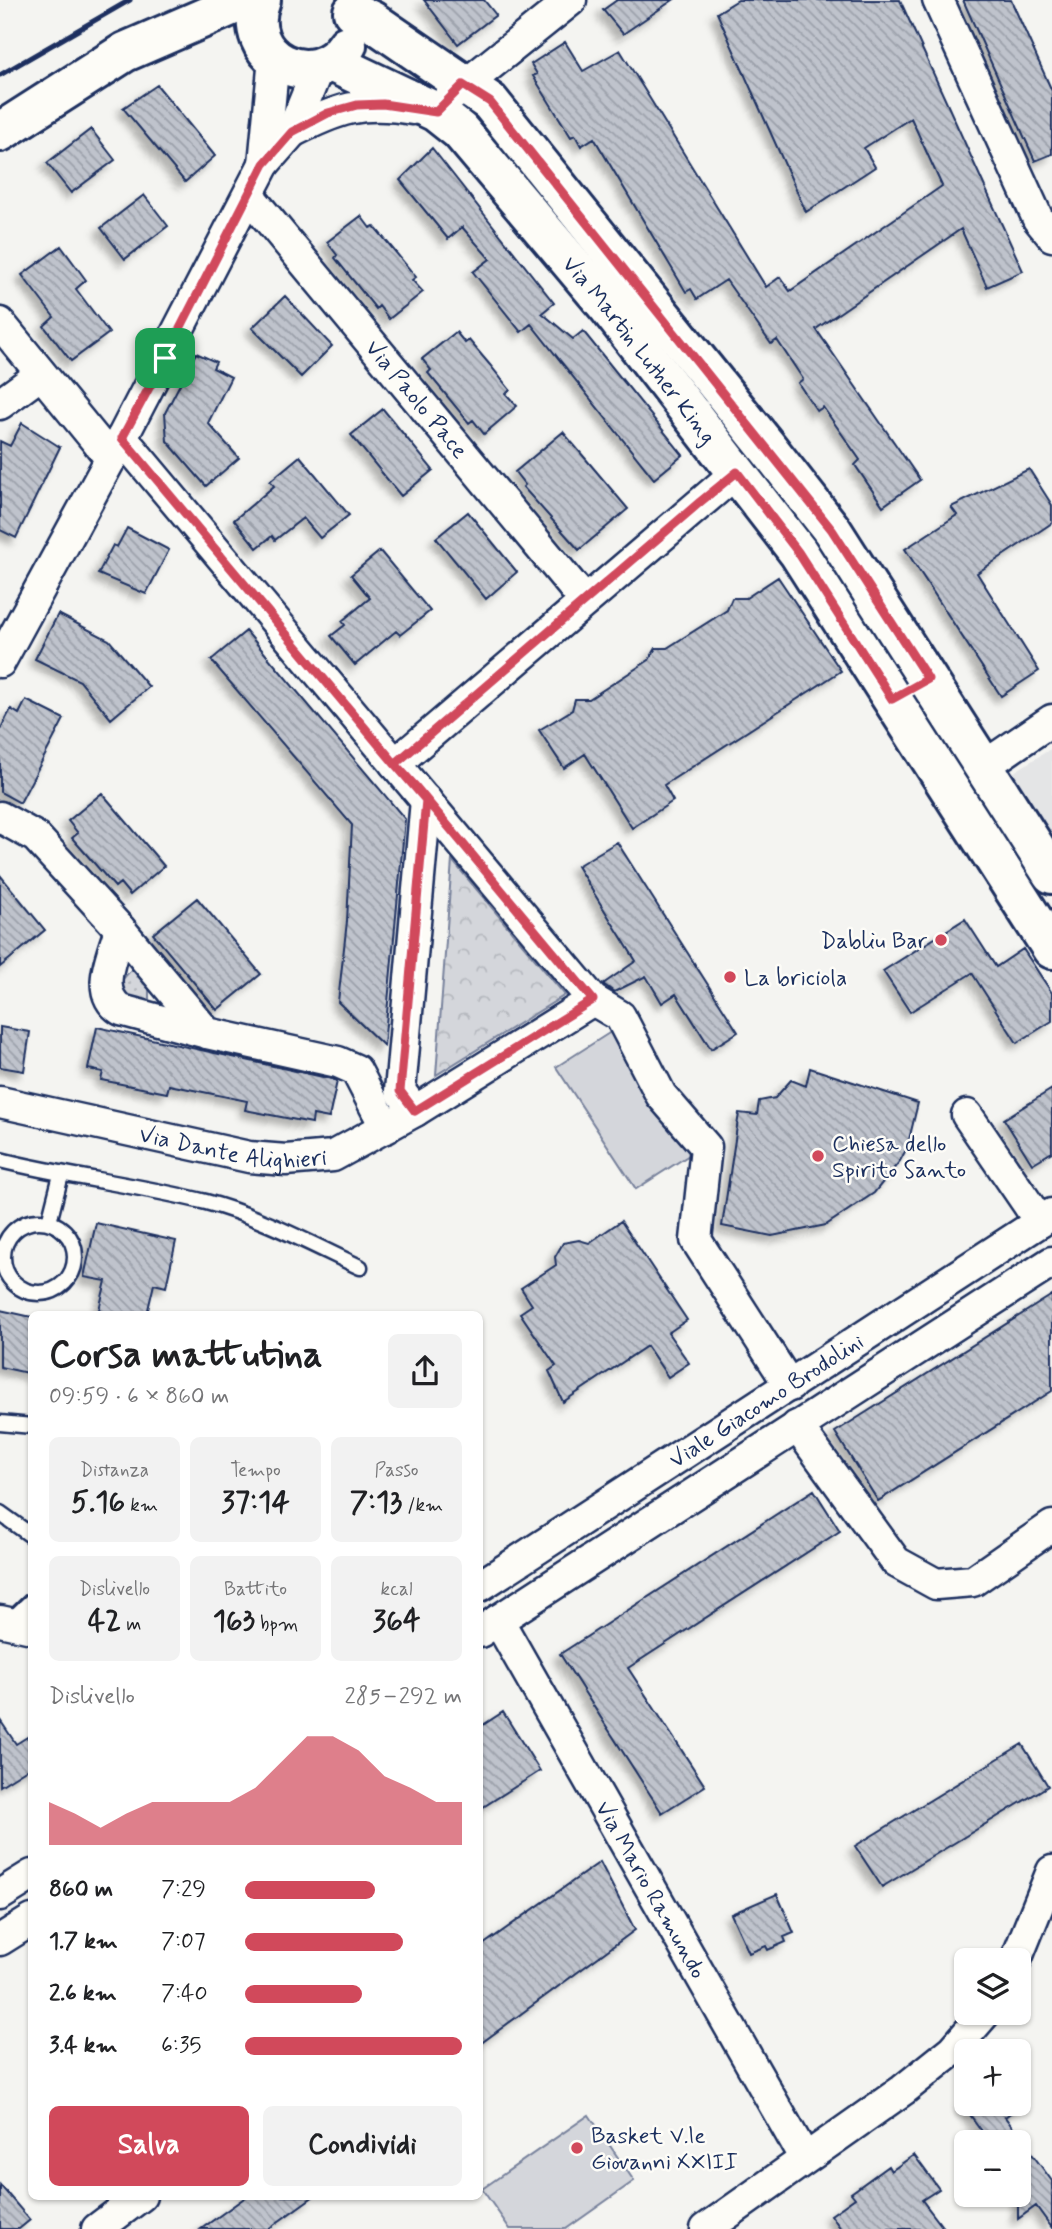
<!DOCTYPE html>
<html lang="it">
<meta charset="utf-8">
<style>
:root{--surface:#fff;--page:#f2f2f2;--text:#202124;--muted:#757577;--accent:#d1495b}
body{margin:0;font-family:Mynerve,sans-serif;background:var(--page);color:var(--text);height:100vh;display:flex;flex-direction:column;font-size:26px;white-space:nowrap}
*{box-sizing:border-box;margin:0}
p{font-size:23px;color:var(--muted)}
.icon{flex:none;width:38px;height:38px;fill:none;stroke:currentColor;stroke-width:2;stroke-linecap:round;stroke-linejoin:round}
.map{position:relative;flex:1;overflow:hidden}
.side{position:absolute;left:28px;top:1311px;width:455px;height:889px;display:flex;flex-direction:column;background:var(--surface);border-radius:10px;box-shadow:0 2px 5px #0004}
.side>*{flex:none}
.controls{position:absolute;left:954px;top:1948px;display:grid;gap:14px}
.controls a{display:grid;place-items:center;width:77px;height:77px;border-radius:10px;background:var(--surface);box-shadow:0 2px 5px #0004;font-size:35px}
.pin{position:absolute;display:grid;place-items:center;width:60px;height:60px;color:#fff;margin:-30px;border-radius:14px;box-shadow:0 4px 10px #0006}
.round{display:grid;place-items:center;flex:none;width:74px;height:74px;border-radius:10px;background:var(--page)}
.head{display:flex;align-items:center;justify-content:space-between;height:119px;padding:0 21px}
h1{font-size:38px;font-weight:800;line-height:52px}
.figures{display:grid;grid-template-columns:repeat(3,1fr);gap:10px;height:119px;padding:7px 21px}
.figures div{display:grid;align-content:center;border-radius:10px;background:var(--page);text-align:center}
.figures b{font-size:30px;font-weight:800}
.figures small{font-size:19px;font-weight:400}
.figures p{font-size:19px}
.chart{height:196px;padding:14px 21px}
.chart p{display:flex;justify-content:space-between}
.chart svg{width:100%;height:126px;margin-top:7px;fill:var(--accent);opacity:.7}
.button{display:flex;gap:14px;margin-top:auto;padding:14px 21px}
.button a{flex:1;height:80px;border-radius:10px;background:var(--accent);color:#fff;font-size:28px;font-weight:800;line-height:80px;text-align:center}
.button a+a{background:var(--page);color:var(--text)}
ul{padding:0 21px;list-style:none;font-size:23px}
li{display:grid;grid-template-columns:112px 84px 1fr;align-items:center;height:52px}
li i{height:18px;border-radius:9px;background:var(--accent)}
.map>svg:first-child{display:block}
</style>
<div class="map">
<svg width="1052" height="2229" viewBox="0 0 1052 2229">
<defs>
<pattern id="park-crowns" width="20" height="18" patternUnits="userSpaceOnUse" patternTransform="scale(1.75)"><rect width="20" height="18" fill="#d4d6db"/><path d="M2 6a3 3 0 1 1 6 0M12 15a3 3 0 1 1 6 0" fill="none" stroke="#b5b8be"/></pattern>
<pattern id="garden-dots" width="8" height="8" patternUnits="userSpaceOnUse" patternTransform="scale(1.75)"><rect width="8" height="8" fill="#d4d6db"/><path d="M2 2h.1M6 6h.1" fill="none" stroke="#b5b8be" stroke-width="1.8" stroke-linecap="round"/></pattern>
<pattern id="building-back-hatch" width="6" height="6" patternUnits="userSpaceOnUse" patternTransform="scale(1.75)"><rect width="6" height="6" fill="#bfc3cc"/><path d="M-1 5l2 2M0 0l6 6M5-1l2 2" fill="none" stroke="#9a9fa9"/></pattern>
<filter id="shadow"><feDropShadow dx="-6" dy="6" stdDeviation="3.5" flood-color="#0004"/></filter>
</defs>
<rect width="100%" height="100%" fill="#f4f4f1"/>
<filter id="ink" filterUnits="userSpaceOnUse"><feTurbulence type="fractalNoise" baseFrequency=".0143" numOctaves="2"/><feDisplacementMap in="SourceGraphic" scale="14" xChannelSelector="R" yChannelSelector="G"/><feConvolveMatrix kernelMatrix="1 2 1 2 8 2 1 2 1" color-interpolation-filters="sRGB"/></filter>
<g filter="url(#ink)">
<path fill="#e4e5e6" d="M1052 748V834L1011 774Z"/>
<path fill="#d4d6db" stroke="#78829c" stroke-width="2" d="M617 1028 697 1150 636 1189 556 1067Z
M589 2115 634 2181 566 2229H510L482 2189Z"/>
<path fill="url(#park-crowns)" stroke="#78829c" stroke-width="2" d="M452 860 565 995 436 1075Z"/>
<path fill="url(#garden-dots)" stroke="#78829c" stroke-width="2" d="M132 969 149 988V999L139 1007 128 1005 120 982Z"/>
<path fill="url(#building-back-hatch)" stroke="#1b2f5e" stroke-width="2" filter="url(#shadow)" d="M424 0H484L496 15 458 44Z
M617 0H673L623 34 603 10Z
M738 0H900L1023 271 987 287 961 229 816 329 920 480 883 506 855 465 860 460 823 407 817 411 798 383 803 379 777 340 771 344 726 280 697 299 691 289 686 292 594 138 581 146 575 135 571 137 533 76 537 74 531 64 565 42 583 71 620 50 766 287 780 277 790 291 942 186 911 118 864 148 875 167 806 212 717 13Z
M963 0H1011L1052 91V154L1035 161Z
M157 85 215 156 185 182 123 108Z
M91 129 115 160 71 193 47 163Z
M432 148 554 303 542 313 573 339 583 331 683 455 654 479 531 324 521 332 473 272 490 259 462 227 448 239 400 180Z
M144 195 168 226 125 259 101 228Z
M361 216 370 228 374 226 416 277 412 280 423 292 389 319 379 306 376 309 335 258 337 255 327 242Z
M61 246 86 280 76 289 109 333 71 361 44 326 54 317 22 275Z
M285 296 332 346 301 377 252 328Z
M456 332 465 343 469 340 490 365 510 390 506 394 517 406 484 434 473 420 469 423 428 373 431 370 422 359Z
M196 353 216 362 213 368 231 377 208 423 239 458 206 486 167 441 165 413Z
M383 409 433 470 401 496 351 435Z
M22 423 60 447 16 538 0 530V441L10 446Z
M563 432 628 509 579 550 523 487 525 485 515 472Z
M300 456 349 515 320 538 303 518 275 540 272 536 257 548 234 520 274 486 270 481Z
M1029 469 1052 505V523L977 573 1039 671 1001 696 905 549 957 515 951 507Z
M468 512 517 572 486 599 436 538Z
M127 528 169 550 146 594 98 574 113 545 117 547Z
M380 551 430 611 400 635 396 631 355 665 331 636 345 625 342 621 370 598 351 575Z
M778 577 841 671 664 785 673 801 632 828 585 754 564 768 539 730 572 710 575 699H589L649 660 656 648H667L727 610 732 598H746Z
M58 614 109 640 149 687 111 719 80 681 35 659Z
M246 631 405 819 384 1046 338 1002 347 921 352 825 211 660Z
M26 700 64 719 20 803 0 792V730L11 709 19 714Z
M102 793 164 866 130 895 120 883 115 887 72 838 78 833 68 821Z
M617 842 738 1032 711 1049 676 994 662 1003 646 976 614 992 603 984 636 961 577 866Z
M0 875 45 930 0 967Z
M197 898 261 974 217 1010 153 934Z
M965 919 996 967 1023 949 1052 993V1021L1017 1043 972 973 910 1012 883 971Z
M0 1027 30 1032 24 1071 0 1067Z
M97 1027 332 1079 337 1081 329 1118 313 1115 312 1123 245 1110 247 1101 169 1085 167 1093 101 1080 103 1072 88 1069Z
M810 1068 918 1103 907 1148 900 1161 874 1193 826 1225 772 1236 722 1226 739 1113 757 1115 759 1101 775 1098 791 1080 806 1086Z
M1052 1089V1152L1032 1164 1004 1119Z
M621 1221 687 1320 668 1333 689 1363 668 1377 647 1346 563 1402 549 1371 556 1366 520 1313 532 1305 521 1288 556 1265 555 1257 563 1243 579 1240 589 1243Z
M96 1223 176 1241 166 1287 154 1284 147 1314H98L106 1281 84 1277Z
M1052 1295V1391L878 1501 835 1432Z
M0 1310 32 1317V1374L0 1367Z
M814 1490 840 1531 628 1668 705 1786 662 1813 560 1654Z
M503 1712 540 1771 480 1809V1727Z
M0 1720 16 1744 32 1734V1766L0 1786Z
M1022 1744 1048 1786 882 1887 855 1846Z
M600 1862 635 1930 480 2044V1947Z
M777 1894 794 1933 784 1937 786 1942 768 1950 766 1946 749 1953 731 1914Z
M962 2104H1023L1005 2117 1052 2181V2228L1036 2206 1018 2219V2142H990Z
M914 2155 939 2189 922 2200 944 2229H841L831 2215 855 2198 851 2193 888 2166 891 2171Z
M0 2185 30 2220 19 2229H0Z
M247 2196H314L268 2229H201Z"/>
<g fill="none" stroke-linecap="round" stroke-linejoin="round">
<defs>
<path id="lane" d="M0 1160C68 1177 138 1185 206 1202 259 1216 311 1244 360 1267
M3 1257a36 36 0 1 1 72 0a36 36 0 1 1-72 0Z
M49 1222 61 1175
M0 1423 32 1426
M0 1513 32 1536
M9 1622 32 1600"/>
<g id="street">
<path d="M938 0 1038 219 1052 236"/>
<path d="M449 98 571 0"/>
<path d="M292 132C337 109 361 100 413 109"/>
<path d="M264 164 274 58"/>
<path id="s1" d="M250 197 585 601"/>
<path d="M0 323 111 459"/>
<path d="M0 404 41 374"/>
<path d="M122 438 593 1000 620 1016 661 1095 706 1147 696 1240 790 1386"/>
<path d="M0 662 122 438 264 164 292 132 318 68"/>
<path d="M395 764 737 472"/>
<path d="M983 767 1052 720"/>
<path d="M0 817 36 837 120 929 207 1033 338 1062 356 1070 386 1128"/>
<path d="M120 929C113 955 93 992 121 1010L207 1033"/>
<path id="s2" d="M0 1102 249 1157 286 1160 333 1156 415 1111 593 1000"/>
<path d="M415 1111 400 1091 426 800"/>
<path d="M967 1115 1040 1222"/>
<path d="M797 1426 896 1562 936 1584 973 1581 1052 1526"/>
<path id="s3" d="M480 1586 1052 1214"/>
<path id="s4" d="M498 1620 804 2157"/>
<path d="M0 1621 32 1628"/>
<path d="M480 1632 1052 1262"/>
<path d="M0 1895 32 1875"/>
<path d="M0 1940 32 1920"/>
<path d="M1016 1960 1052 1871"/>
<path d="M97 2229 141 2196"/>
<path d="M706 2229 903 2090 953 2050 986 2012"/>
</g>
<g id="secondary">
<path d="M261 0C238 58 314 96 347 45"/>
<path d="M353 12 372 21 490 102 768 448 832 530 1052 874"/>
<path id="s5" d="M331 62 436 112 460 131 609 308 798 552 1052 949"/>
<path d="M0 132 125 52 245 0"/>
</g>
</defs>
<use href="#lane" stroke="#1b2f5e" stroke-width="19"/>
<use href="#street" stroke="#1b2f5e" stroke-width="35"/>
<use href="#secondary" stroke="#1b2f5e" stroke-width="44"/>
<use href="#lane" stroke="#fdfcf7" stroke-width="14"/>
<use href="#street" stroke="#fdfcf7" stroke-width="30"/>
<use href="#secondary" stroke="#fdfcf7" stroke-width="38"/>
<path stroke="#1b2f5e" stroke-width="5" d="M0 75 130 0"/>
</g>
</g>
<g fill="none" stroke-linecap="round" stroke-linejoin="round" filter="url(#ink)">
<defs>
<path id="route" d="M165 358 122 438 395 764 414 785 593 1000 415 1111 400 1091 426 800 395 764 700 502 737 472 798 552 892 699 928 679 832 530 490 102 463 85 436 112 383 104 357 105 328 113 292 132 264 164 165 358"/>
</defs>
<use href="#route" stroke="#fff" stroke-width="14"/>
<use href="#route" stroke="#d1495b" stroke-width="9"/>
</g>
<g fill="#d1495b" stroke="#fdfcf7" stroke-width="2.5">
<circle cx="941" cy="940" r="7"/>
<circle cx="730" cy="977" r="7"/>
<circle cx="818" cy="1156" r="7"/>
<circle cx="577" cy="2148" r="7"/>
</g>
<g text-anchor="middle" stroke-width="5" stroke-linejoin="round" paint-order="stroke">
<g font-size="23" fill="#1b2f5e" stroke="#fdfcf7">
<text dy="8" stroke="none"><textPath href="#s5" startOffset="430">Via Martin Luther King</textPath></text>
<text dy="8" stroke="none"><textPath href="#s1" startOffset="262">Via Paolo Pace</textPath></text>
<text dy="8" stroke="none"><textPath href="#s2" startOffset="238">Via Dante Alighieri</textPath></text>
<text dy="8" stroke="none"><textPath href="#s3" startOffset="341">Viale Giacomo Brodolini</textPath></text>
<text dy="8" stroke="none"><textPath href="#s4" startOffset="310">Via Mario Ramundo</textPath></text>
</g>
<g font-size="23" fill="#1b2f5e" stroke="#fdfcf7" text-anchor="start">
<text x="927" y="948" text-anchor="end">Dabliu Bar</text>
<text x="744" y="985">La briciola</text>
<text x="832" y="1151">Chiesa dello<tspan x="832" dy="26">Spirito Santo</tspan></text>
<text x="591" y="2143">Basket V.le<tspan x="591" dy="26">Giovanni XXIII</tspan></text>
</g>
</g>
</svg>
<div class="controls">
<a><svg class="icon" aria-label="layers" viewBox="0 0 24 24"><path d="M12 4l9 5-9 5-9-5zM3 14l9 5 9-5"/></svg></a>
<a>+</a>
<a>−</a>
</div>
<div class="pin" style="left:165px;top:358px;background:#1e9e55"><svg class="icon" aria-label="arrive" viewBox="0 0 24 24"><path d="M6 21V4h12l-3 4 3 4H6"/></svg></div>
<section class="side">
<div class="head"><div><h1>Corsa mattutina</h1><p>09:59 · 6 × 860 m</p></div><a class="round"><svg class="icon" aria-label="share" viewBox="0 0 24 24"><path d="M12 15V3M7 8l5-5 5 5M5 13v7h14v-7"/></svg></a></div>
<div class="figures">
<div><p>Distanza</p><b>5.16<small> km</small></b></div>
<div><p>Tempo</p><b>37:14</b></div>
<div><p>Passo</p><b>7:13<small> /km</small></b></div>
</div>
<div class="figures">
<div><p>Dislivello</p><b>42<small> m</small></b></div>
<div><p>Battito</p><b>163<small> bpm</small></b></div>
<div><p>kcal</p><b>364</b></div>
</div>
<div class="chart"><p><span>Dislivello</span>285–292 m</p>
<svg viewBox="0 0 160 44" preserveAspectRatio="none"><path d="M0 44V29L10 33L20 38L30 33L40 29L50 29L60 29L70 29L80 24L90 15L100 6L110 6L120 11L130 20L140 24L150 29L160 29V44z"/></svg>
</div>
<ul>
<li><b>860 m</b>7:29<i style="width:60%"></i></li>
<li><b>1.7 km</b>7:07<i style="width:73%"></i></li>
<li><b>2.6 km</b>7:40<i style="width:54%"></i></li>
<li><b>3.4 km</b>6:35<i style="width:100%"></i></li>
</ul>
<div class="button"><a>Salva</a><a>Condividi</a></div>
</section>
</div>
